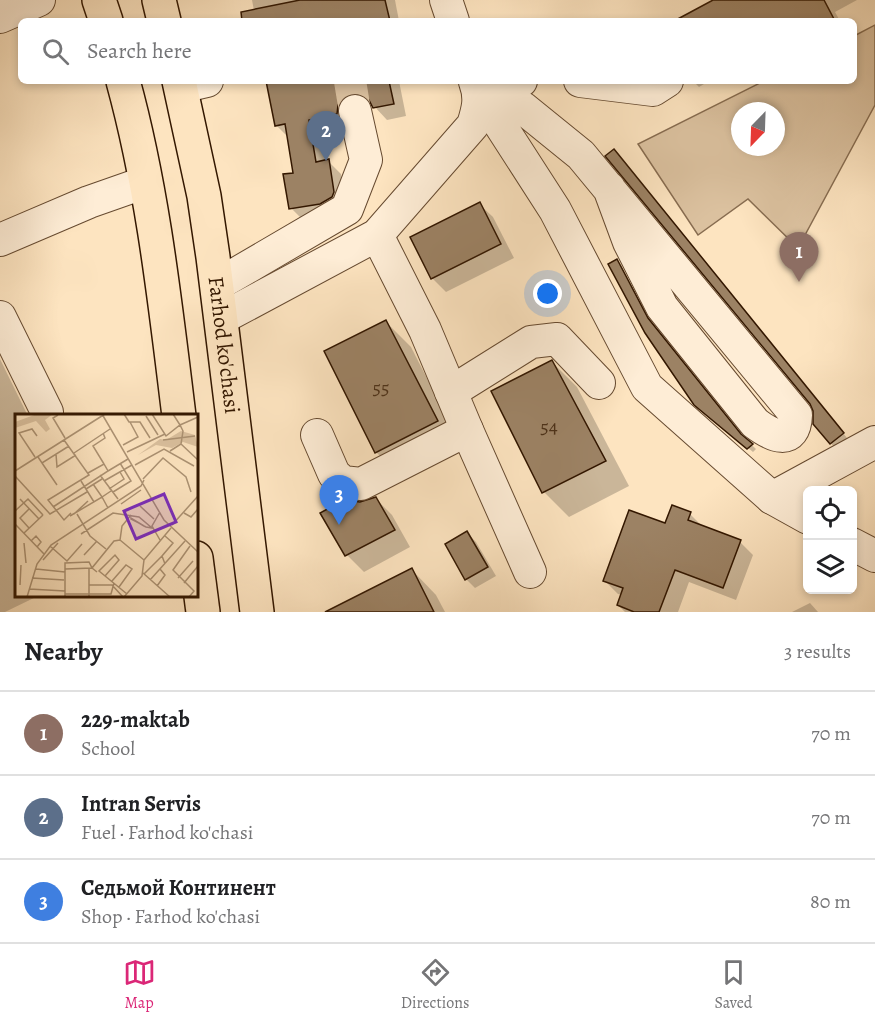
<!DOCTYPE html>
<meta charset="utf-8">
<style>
:root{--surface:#fff;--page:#f2f2f2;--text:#202124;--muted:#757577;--line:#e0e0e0;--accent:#db2777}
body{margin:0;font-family:Alegreya,serif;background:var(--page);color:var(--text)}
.controls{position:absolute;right:18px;bottom:18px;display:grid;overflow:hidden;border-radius:9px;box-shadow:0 3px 9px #0003}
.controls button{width:54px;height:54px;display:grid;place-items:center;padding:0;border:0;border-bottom:2px solid var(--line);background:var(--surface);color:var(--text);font:30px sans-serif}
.compass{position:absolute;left:731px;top:102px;width:54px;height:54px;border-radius:50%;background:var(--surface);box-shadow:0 3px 9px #0003;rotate:203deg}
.you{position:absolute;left:548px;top:294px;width:21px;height:21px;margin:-15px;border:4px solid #fff;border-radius:50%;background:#1a73e8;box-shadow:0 0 0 9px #1a73e833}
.badge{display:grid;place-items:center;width:39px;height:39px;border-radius:50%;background:var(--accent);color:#fff;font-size:20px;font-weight:700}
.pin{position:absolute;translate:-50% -50px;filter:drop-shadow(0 2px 3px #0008)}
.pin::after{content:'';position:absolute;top:32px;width:21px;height:18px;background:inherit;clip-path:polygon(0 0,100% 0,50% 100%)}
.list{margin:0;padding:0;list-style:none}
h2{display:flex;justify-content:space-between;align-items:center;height:78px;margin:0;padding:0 24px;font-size:26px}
h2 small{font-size:20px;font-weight:400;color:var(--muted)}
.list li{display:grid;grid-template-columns:39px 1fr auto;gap:18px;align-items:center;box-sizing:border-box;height:84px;padding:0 24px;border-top:2px solid var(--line)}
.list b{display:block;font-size:22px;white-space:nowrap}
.list p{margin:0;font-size:20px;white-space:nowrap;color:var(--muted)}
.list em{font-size:20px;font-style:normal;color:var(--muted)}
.icon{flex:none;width:33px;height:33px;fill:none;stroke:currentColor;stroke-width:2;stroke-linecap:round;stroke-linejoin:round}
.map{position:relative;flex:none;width:875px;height:612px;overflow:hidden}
.search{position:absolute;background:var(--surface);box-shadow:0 3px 9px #0003;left:18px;right:18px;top:18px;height:66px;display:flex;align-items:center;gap:15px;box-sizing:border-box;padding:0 21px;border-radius:9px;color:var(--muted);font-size:22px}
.sheet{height:330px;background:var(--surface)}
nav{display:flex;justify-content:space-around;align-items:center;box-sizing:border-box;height:84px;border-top:2px solid var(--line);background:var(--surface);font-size:16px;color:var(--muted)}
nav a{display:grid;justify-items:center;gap:3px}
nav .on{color:var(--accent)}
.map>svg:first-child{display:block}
.green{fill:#dbc19f;stroke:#876c50;stroke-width:1.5;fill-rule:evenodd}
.shadow{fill:#0003}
.building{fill:#9c8264;stroke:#331700;stroke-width:1.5}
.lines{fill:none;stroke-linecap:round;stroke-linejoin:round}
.minor-tunnel{stroke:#d5bb9a;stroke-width:32;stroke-dasharray:32 16;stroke-linecap:butt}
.minor-casing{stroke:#664a30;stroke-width:34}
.major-casing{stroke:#331700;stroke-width:36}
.minor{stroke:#feedd6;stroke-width:32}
.major{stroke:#fde4c0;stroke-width:33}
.labels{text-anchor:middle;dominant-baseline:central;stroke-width:4.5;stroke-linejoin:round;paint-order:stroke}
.number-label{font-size:20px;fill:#4d3219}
.street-label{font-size:22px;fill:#331700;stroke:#feedd6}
.inset-road{fill:none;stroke:#ac9273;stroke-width:1.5}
.view{fill:#7b2cbf;fill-opacity:0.15;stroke:#7b2cbf;stroke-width:3}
.inset-edge{fill:none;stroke:#331700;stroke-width:3}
</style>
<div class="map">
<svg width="875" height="612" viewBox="0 0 875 612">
<rect width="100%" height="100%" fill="#fde4c0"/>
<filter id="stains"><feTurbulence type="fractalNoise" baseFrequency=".00333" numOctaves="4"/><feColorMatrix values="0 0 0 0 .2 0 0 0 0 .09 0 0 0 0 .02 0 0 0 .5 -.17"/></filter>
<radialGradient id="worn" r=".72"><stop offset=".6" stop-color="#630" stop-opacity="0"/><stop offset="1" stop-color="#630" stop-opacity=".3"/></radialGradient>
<path class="green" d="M875,25v80l-77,143 -50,-49 -50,36 -60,-91 126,-63h90v-45zM740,111h36v36h-36z"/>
<g class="shadow">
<polygon points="252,0 395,0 399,21 256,21"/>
<polygon points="716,0 857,0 835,12 840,21 677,21"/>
<polygon points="267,81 399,81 406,116 387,120 374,106 365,106 350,127 321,132 326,161 328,161 341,174 346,206 304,221 291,208 294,174 288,137 276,125"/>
<polygon points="693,81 709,81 699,87"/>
<polygon points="618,155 847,438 835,448 814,423 815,410"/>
<polygon points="479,204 493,217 514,258 446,292 432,278 412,238"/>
<polygon points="617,261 621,265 652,324 743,437 756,449 753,452 701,409 610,265"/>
<polygon points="386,322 411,347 462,447 401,477 376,452"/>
<polygon points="0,359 28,416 16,416 16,596 38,596 5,612 0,612"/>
<polygon points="552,362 577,387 629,486 569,517 544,492"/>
<polygon points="375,498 392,515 410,547 364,572 347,555 322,514"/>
<polygon points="690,514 703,527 740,542 753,555 736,600 689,582 678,612 625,612 618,605 622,595 618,594 604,580 666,525"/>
<polygon points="467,533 476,542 496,576 475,588 466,579"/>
<polygon points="412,570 436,595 445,612 357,612"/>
<polygon points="810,603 818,612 792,612"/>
</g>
<g class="building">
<polygon points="300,0 385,0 390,21 242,21 241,12"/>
<polygon points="713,0 824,0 835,21 674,21"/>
<polygon points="266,81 389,81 394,104 373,108 368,98 361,94 352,93 342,98 338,105 337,114 309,120 316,162 329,159 334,192 332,197 320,204 289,209 283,174 293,173 285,124 275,126"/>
<polygon points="614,149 844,433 830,444 813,424 813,411 810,404 605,156"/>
<polygon points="480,202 501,244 431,279 410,237"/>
<polygon points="617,259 648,318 741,434 753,444 747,449 694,405 645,333 608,264"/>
<polygon points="386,320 438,421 375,453 324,351"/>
<polygon points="552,360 606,461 542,493 491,391"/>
<polygon points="376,497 395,530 345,556 320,513 344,500 360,502"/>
<polygon points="672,505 691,512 688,520 741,540 723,588 675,570 659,612 634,612 617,605 623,588 603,581 629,510 665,523"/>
<polygon points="467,531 488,567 465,580 445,544"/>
<polygon points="412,568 434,612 325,612"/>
</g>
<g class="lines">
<polyline class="minor-tunnel" points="350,81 355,111"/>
<defs>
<g id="minor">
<polyline points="446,0 453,21"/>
<polyline points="0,17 39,0"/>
<polyline points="580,81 653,90 667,81"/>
<polyline points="181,87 207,81"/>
<polyline points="486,95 521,81"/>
<path d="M609,188l20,54 33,65 93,116c17,13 40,24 41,-8l-215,-260 -58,-47 -44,-16 76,118 92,177 125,111 36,20"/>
<polyline points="377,235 425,330 467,430 530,572"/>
<polyline points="0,240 89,202 146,182"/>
<polyline points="217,285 347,209 366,160 355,111"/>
<polyline points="0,317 47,412"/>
<path d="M222,318l155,-83 96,-110c5,-16 8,-27 2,-43"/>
<polyline points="451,392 531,342 557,339 599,383"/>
<polyline points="317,435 334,474 343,482 361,484 467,430"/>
<polyline points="772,498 875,442"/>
<polyline points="852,544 875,556"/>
</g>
<g id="major">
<polyline points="99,0 106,21"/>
<polyline points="159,0 164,21"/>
<path d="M123,81c30,109 42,222 56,335"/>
<path id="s1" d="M179,81l25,115 9,61 44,355"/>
<polyline points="196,558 203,612"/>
</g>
</defs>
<use href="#minor" class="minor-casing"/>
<use href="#major" class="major-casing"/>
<use href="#minor" class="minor"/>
<use href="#major" class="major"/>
</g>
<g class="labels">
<g class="number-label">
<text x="381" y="387">55</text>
<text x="549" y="426">54</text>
</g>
<g class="street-label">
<text stroke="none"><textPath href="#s1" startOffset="268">Farhod ko'chasi</textPath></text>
</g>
</g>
<g transform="translate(15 414)">
<rect width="183" height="183" fill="#fde4c0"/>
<path d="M22,0h16l-8,6 5,9 -4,3 -10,-11 -21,7v-6zM166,17l14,4 3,12 -15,-5 -11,6 -16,-3 -18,10 22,-16 6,1z" fill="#dbc19f"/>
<path class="inset-road" d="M87,0l62,106 34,32M109,0l5,8h11l10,16M137,0l14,22 14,-11 3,6 -2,13 -11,7M158,0l7,11 18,-8M43,1l-5,3 12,20M131,2l12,19M88,19l2,5 -12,8 11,18M49,26l25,35 -41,25 16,20 7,-7M148,26l32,-4M166,30l17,16M108,31l15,-8 -8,-15M112,38l38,-18M59,39l36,-24M41,40l1,13 19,-12M20,43l-16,-24 13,-4 5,7M23,43l4,6 27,-17M27,49l15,22M120,51l29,-16 30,17M0,57l90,-57M93,57l20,-12M85,61l18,24M0,62l35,38 37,-22M128,65l20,-21 23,19 5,15M66,67l13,21M89,67l28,-16M78,70l9,13 9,-6M71,75l16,-10M94,75l15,-10 -4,-7M98,78l18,-11 -11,-18M5,85l19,20M106,90l20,-14M125,92l14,13M38,93l55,-36 -4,-7 -16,9M0,97l13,-12 15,16M145,98l-8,14 8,14M169,99l7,4 7,-8M59,100l14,-13M62,100l13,22 16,13M55,102l32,-19 6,11M0,110l29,30M157,111l26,-29M14,114l-9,-10 9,-9M9,119l19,-18M66,120l32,-21 26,4 13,11 -6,-1 -2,-1 -5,-3 -8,-4v-1l13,8M105,126l24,20M105,126l2,-14 9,-11M16,127l5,-5 5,6 -4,5M9,129l2,20M35,132l17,15 15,-17M69,141l13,-14M28,146l15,-17M150,150l-3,-8 11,-13 -8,-7M21,155l29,3M74,155v27M82,158l-5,-4 22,-27 6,-1M128,159l27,24M129,160l18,-18M90,162l14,-16 -4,-5 -16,16 28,23M17,164l32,2M163,164l15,-17M135,166l35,-39M97,167l14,-16 6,4 -13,18M169,169l14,-17M5,171l1,-20M74,171h23l11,12M142,172l8,-11 -5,-6M14,175l36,2M50,180h46l3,-11M12,183l10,-33 14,-19 90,-59 3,-6M50,183v-34l24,-1 3,6 -27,1M109,183l18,-21 2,-16 27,-32M174,183l5,-6 -21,-21 17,-24"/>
<path class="view" d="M149,80l12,28 -40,17 -12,-28z"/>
<rect width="183" height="183" class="inset-edge"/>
</g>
<rect width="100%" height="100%" filter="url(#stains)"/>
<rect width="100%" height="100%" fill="url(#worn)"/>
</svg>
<div class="controls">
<button><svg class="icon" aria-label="locate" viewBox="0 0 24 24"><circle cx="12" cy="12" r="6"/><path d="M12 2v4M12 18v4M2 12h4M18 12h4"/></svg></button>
<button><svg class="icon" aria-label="layers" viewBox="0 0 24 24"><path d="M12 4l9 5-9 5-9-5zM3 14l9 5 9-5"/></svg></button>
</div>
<svg class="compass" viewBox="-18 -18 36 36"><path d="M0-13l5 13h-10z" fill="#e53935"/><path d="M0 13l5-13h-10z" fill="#757577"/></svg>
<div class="you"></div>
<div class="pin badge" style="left:799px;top:282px;background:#8d6e63">1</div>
<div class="pin badge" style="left:326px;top:161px;background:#5c6f8a">2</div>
<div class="pin badge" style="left:339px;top:525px;background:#3f7fe0">3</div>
<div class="search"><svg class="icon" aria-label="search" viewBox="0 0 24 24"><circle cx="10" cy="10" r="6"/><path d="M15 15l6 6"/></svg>Search here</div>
</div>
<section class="sheet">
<h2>Nearby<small>3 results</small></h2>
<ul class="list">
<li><span class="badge" style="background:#8d6e63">1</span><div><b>229-maktab</b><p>School</p></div><em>70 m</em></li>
<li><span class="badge" style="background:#5c6f8a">2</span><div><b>Intran Servis</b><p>Fuel · Farhod ko'chasi</p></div><em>70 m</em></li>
<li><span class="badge" style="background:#3f7fe0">3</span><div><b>Седьмой Континент</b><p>Shop · Farhod ko'chasi</p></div><em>80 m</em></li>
</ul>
</section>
<nav>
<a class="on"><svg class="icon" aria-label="map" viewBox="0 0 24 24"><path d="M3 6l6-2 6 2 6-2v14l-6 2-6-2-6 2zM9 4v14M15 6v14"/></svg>Map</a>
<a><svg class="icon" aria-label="directions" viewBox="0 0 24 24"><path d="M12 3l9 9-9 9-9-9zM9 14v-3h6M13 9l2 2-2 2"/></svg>Directions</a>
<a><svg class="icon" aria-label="saved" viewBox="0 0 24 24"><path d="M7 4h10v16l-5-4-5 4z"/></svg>Saved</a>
</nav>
